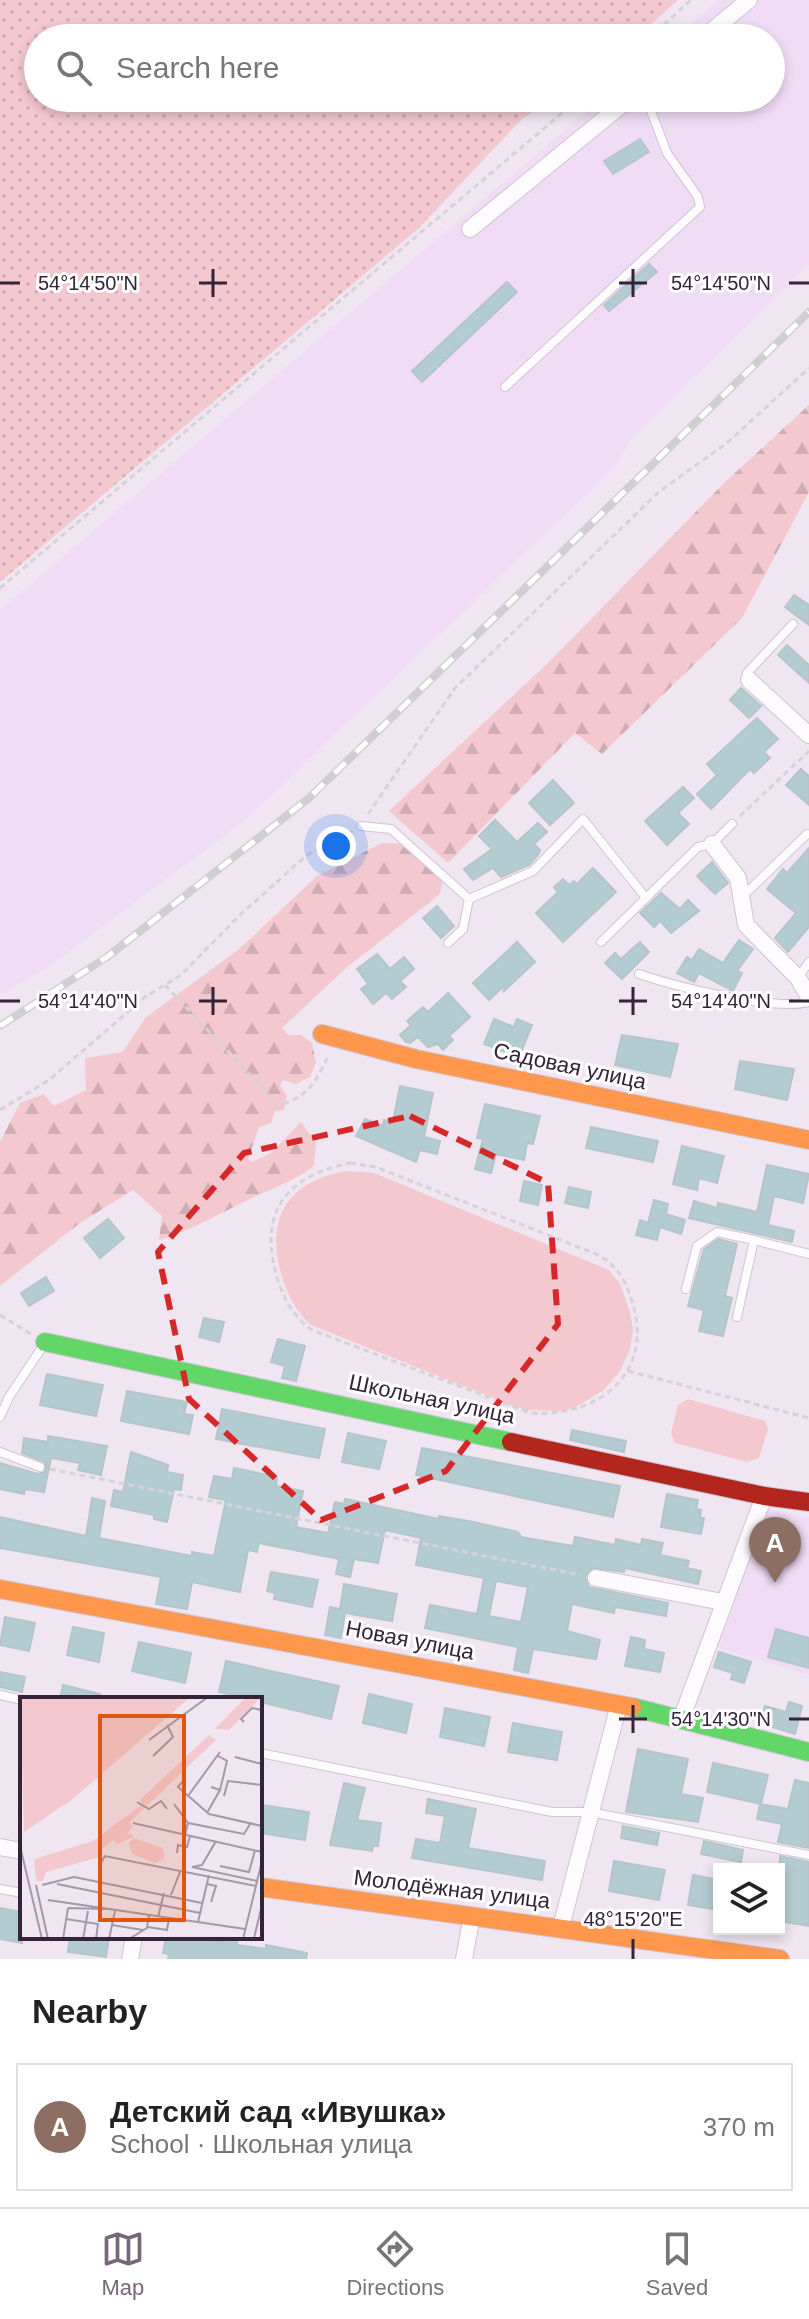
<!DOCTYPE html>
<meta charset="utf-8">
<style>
:root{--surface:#fff;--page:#f2f2f2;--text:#222;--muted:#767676;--line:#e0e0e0;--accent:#76677a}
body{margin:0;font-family:Arial,sans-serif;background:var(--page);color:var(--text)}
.controls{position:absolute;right:24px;bottom:24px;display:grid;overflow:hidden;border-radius:0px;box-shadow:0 4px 12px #0003}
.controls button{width:72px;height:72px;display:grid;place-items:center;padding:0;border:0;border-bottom:2px solid var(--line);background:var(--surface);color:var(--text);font:40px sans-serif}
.you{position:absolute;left:336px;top:846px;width:28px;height:28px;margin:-20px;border:6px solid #fff;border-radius:50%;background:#1a73e8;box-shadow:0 0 0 12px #1a73e833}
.badge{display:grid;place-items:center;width:52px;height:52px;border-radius:50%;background:var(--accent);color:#fff;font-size:26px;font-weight:700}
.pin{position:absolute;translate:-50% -66px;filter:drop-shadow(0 2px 4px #0008)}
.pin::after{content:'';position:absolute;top:42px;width:28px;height:24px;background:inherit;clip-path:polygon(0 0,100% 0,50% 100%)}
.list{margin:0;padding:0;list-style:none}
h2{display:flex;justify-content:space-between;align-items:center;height:104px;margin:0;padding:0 32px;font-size:34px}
h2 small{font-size:26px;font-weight:400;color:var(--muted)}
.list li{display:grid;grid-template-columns:52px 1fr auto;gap:24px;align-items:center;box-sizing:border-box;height:128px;margin:0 16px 16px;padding:0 16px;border:2px solid var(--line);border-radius:0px}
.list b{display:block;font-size:30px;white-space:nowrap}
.list p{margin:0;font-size:26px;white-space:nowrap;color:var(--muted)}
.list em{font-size:26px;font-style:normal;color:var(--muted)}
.icon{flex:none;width:44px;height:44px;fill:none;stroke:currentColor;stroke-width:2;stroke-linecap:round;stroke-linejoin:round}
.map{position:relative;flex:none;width:809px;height:1959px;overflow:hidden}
.search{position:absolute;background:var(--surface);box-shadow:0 4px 12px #0003;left:24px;right:24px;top:24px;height:88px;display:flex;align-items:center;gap:20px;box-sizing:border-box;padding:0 28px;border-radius:44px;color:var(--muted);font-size:30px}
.sheet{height:248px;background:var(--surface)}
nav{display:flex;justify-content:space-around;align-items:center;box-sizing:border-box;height:112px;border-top:2px solid var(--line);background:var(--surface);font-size:22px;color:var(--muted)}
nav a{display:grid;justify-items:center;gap:4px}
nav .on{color:var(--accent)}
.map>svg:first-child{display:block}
.built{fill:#f1dcf6}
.grass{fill:url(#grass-dots)}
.forest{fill:url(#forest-firs)}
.garden{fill:#f3c9cf}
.building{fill:#b2ccd2;stroke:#b6c5cb;stroke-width:2;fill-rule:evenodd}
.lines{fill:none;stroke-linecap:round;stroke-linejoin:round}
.lane-casing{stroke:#cfc3d3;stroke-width:10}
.street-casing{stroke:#cfc3d3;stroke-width:18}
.fast-casing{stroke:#cfc3d3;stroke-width:20}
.slow-casing{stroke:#cfc3d3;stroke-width:20}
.jam-casing{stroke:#cfc3d3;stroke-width:20}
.path{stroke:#d6d3d8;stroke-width:3;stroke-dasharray:6 4;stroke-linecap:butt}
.lane{stroke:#fdfbfd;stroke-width:8}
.street{stroke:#fdfbfd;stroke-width:16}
.fast{stroke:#63d668;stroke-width:18}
.slow{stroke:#ff974d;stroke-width:18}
.jam{stroke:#b3261e;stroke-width:18}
.rail-casing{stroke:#d1ced3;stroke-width:8}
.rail{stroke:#fff;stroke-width:5;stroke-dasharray:15;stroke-linecap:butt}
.marked{fill:none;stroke:#d62828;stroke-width:6;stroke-dasharray:16 10;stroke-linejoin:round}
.ticks{fill:none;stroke:#35233a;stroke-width:3}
.labels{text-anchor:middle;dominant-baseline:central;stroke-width:6;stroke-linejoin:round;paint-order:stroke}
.street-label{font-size:22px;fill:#35233a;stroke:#fff}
.inset-road{fill:none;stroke:#a598a8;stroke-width:2}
.view{fill:#df560e;fill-opacity:0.15;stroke:#df560e;stroke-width:4}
.inset-edge{fill:none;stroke:#35233a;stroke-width:4}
.ticks-label{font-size:20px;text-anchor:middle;fill:#35233a;stroke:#fff;stroke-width:6;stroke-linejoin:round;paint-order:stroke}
</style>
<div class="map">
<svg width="809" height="1959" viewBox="0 0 809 1959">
<defs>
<pattern id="grass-dots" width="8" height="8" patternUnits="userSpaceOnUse" patternTransform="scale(2)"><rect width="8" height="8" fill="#f3c9cf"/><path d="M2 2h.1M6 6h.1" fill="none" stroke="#d1acb2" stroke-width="1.8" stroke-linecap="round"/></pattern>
<pattern id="forest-firs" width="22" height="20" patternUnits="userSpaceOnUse" patternTransform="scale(2)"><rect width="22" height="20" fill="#f3c9cf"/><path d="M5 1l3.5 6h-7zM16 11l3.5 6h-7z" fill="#d1acb2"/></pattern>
</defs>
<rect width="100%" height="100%" fill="#efe6f2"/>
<g class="built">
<polygon points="719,0 809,0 809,265 630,440 616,466 243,822 50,966 0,995 0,610 603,98 771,98 771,38 674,38"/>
<polygon points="767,1509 809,1518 809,1675 719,1648"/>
</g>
<polygon class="grass" points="0,0 678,0 636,38 38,38 38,98 554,98 522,119 419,228 0,582"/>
<g class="forest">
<polygon points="809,405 809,492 742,618 602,754 575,733 448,863 389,811 549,662 724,483"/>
<path d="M382,843l30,1 32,31 -4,19 -95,75 -63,59 6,7h13l11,8 4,19 -6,15 -14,7 -13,-4 -3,6 7,9 -3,15 -9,1 -4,12 -12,4 -11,32 4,3 19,-9 30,-31 15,21 -2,23c-20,15 -39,21 -62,32 -32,15 -59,32 -93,42l3,-24 -29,-26 -53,33 -80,63v-144l20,-39 24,-9 10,12 32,-16 -1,-32 38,-6 22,-34 93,-68 79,-74z"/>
</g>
<g class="garden">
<path d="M345,1171l29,2 235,97 11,14 9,25 4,20 -3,20 -10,22 -16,19 -30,18 -15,3 -33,-1 -15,-5 -200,-80c-15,-13 -23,-30 -29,-48 -17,-57 3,-94 63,-106z"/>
<polygon points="688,1399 765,1421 768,1429 759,1458 747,1462 675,1443 671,1433 678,1405"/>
</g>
<g class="building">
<polygon points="640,139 649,152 613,174 604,161"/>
<polygon points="649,264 657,272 609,311 604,305"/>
<polygon points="507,282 517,292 422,382 412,371"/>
<polygon points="794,595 809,605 809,625 785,607"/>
<polygon points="787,645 809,665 809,683 778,655"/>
<polygon points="741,688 761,706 749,718 730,700"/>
<polygon points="757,718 778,739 764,752 770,758 754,773 750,769 711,809 697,794 717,775 707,764"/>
<polygon points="801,769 809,776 809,805 786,785"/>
<polygon points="553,780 574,803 550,825 529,803"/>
<polygon points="683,787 694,798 678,813 689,824 667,845 645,821"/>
<polygon points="495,820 517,842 538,823 547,832 534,844 540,850 538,855 529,865 501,877 493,868 473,880 464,869 492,849 479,836"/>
<polygon points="809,848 809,927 788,952 775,938 796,913 767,889 783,869 787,873"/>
<polygon points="712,862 728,883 715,894 697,876"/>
<polygon points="593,868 616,892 563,942 536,913 558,892 554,887 563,879 569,885 574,881 577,884"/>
<polygon points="661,893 680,909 688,900 699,911 671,933 660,921 654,927 640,913"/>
<polygon points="437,906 454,926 441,938 423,918"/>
<polygon points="739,940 753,949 737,971 742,973 733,991 699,973 694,982 677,973 687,957 692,960 699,949 723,963"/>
<polygon points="517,942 535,962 503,992 506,984 489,1000 473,983"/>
<polygon points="640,942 649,952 622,979 605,963 615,953 621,959"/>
<polygon points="377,954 390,969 404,957 414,969 400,981 406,987 392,999 386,993 373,1004 361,989 368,984 357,969"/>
<polygon points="448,993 470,1017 449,1036 453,1040 443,1050 438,1044 428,1047 418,1037 410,1043 406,1042 400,1035 411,1025 407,1021 423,1007 428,1012"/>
<polygon points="494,1019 514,1027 517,1019 532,1025 519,1057 484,1044"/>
<polygon points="622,1035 678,1044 670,1077 615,1065"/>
<polygon points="740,1061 794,1069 787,1100 735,1089"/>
<polygon points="400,1086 433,1093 424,1137 440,1141 437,1154 420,1150 416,1162 356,1136 365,1119 383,1126 384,1120 393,1122"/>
<polygon points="485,1104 540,1116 533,1144 527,1143 524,1160 496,1154 491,1173 475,1169 483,1139 477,1138"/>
<polygon points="591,1127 658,1141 653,1162 586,1148"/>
<polygon points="682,1146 724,1156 717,1183 699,1178 697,1190 673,1184"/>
<polygon points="767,1165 809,1174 803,1203 774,1196 768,1225 794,1231 792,1242 689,1218 694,1201 717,1208 718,1203 757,1212"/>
<polygon points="524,1181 542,1185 538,1205 520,1201"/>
<polygon points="569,1187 591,1192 588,1208 565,1203"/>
<polygon points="654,1200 668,1204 666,1214 685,1220 681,1234 660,1227 657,1240 636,1235 640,1220 648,1223"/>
<polygon points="108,1219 124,1238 100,1258 84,1238"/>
<polygon points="718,1239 737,1244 725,1296 732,1298 723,1336 699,1331 704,1310 688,1306 704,1249"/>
<polygon points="46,1277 54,1291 29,1306 21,1293"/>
<polygon points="204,1318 224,1322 219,1342 199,1337"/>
<polygon points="278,1339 305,1346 296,1381 282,1378 285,1366 271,1362"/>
<polygon points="47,1374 103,1385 96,1416 40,1405"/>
<polygon points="127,1391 187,1402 184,1414 193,1415 189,1434 121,1421"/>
<polygon points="222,1409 325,1429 319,1458 216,1439"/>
<polygon points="572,1430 626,1441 624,1452 570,1440"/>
<polygon points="348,1433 386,1441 379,1469 342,1462"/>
<polygon points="48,1436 107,1446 101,1475 78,1470 80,1463 51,1458 44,1492 25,1489 24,1494 0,1489 0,1463 38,1474 45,1472 45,1462 22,1453 24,1438 48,1442"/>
<polygon points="422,1448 620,1486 613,1517 416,1475"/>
<polygon points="131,1452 168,1465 167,1472 183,1475 181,1490 174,1489 167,1522 154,1519 154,1515 111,1506 114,1490 123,1492"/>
<path d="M234,1468l43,9 -1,9 27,5 -7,36 32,6 7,-31 9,2 1,-5 94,20v-3l34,6 45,10 3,5 52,9 2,-9 40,8 1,-6 25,6 1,-6 21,4 -3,12 29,6 -2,7 14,3 -3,13 -73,-16 -1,4 -32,-4 -7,9 4,10 79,16 -2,13 -51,-9 -1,6 -42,-9 -5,27 33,9 -4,19 -63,-10 -5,24 -14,-3 4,-23 -93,-19 5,-23 47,9 7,-36 -68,-13 5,-27 -36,-8 -7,33 -24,-4 -4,18 -14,-3 3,-15 -80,-16 -2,9 -9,-2 -8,42 -48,-10 -5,27 -31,-5 5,-27 -161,-29v-31l86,19 6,-38 13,3 -6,37 93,18v-4l22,4 12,-56 -17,-3 5,-21 18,3zM496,1581l32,6 -7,35 -32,-6z"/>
<polygon points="667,1494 698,1500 696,1509 701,1510 700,1518 704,1518 701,1534 661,1527"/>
<polygon points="271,1572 318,1580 312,1607 274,1599 275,1593 267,1591"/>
<polygon points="344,1584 397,1594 392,1621 345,1613 341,1638 325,1635 330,1607 340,1609"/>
<polygon points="5,1617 35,1623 29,1651 0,1645"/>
<polygon points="73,1627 104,1633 99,1662 67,1655"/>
<polygon points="776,1629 809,1638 809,1668 768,1657"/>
<polygon points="631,1637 645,1640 644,1649 664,1653 660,1672 625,1666"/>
<polygon points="139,1642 191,1653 185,1683 132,1671"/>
<polygon points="719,1652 751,1662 744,1683 731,1679 733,1673 714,1667"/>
<polygon points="226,1661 339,1686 331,1719 219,1692"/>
<polygon points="0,1672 25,1677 22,1692 0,1687"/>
<polygon points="63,1685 100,1694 100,1699 60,1699"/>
<polygon points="369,1694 412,1704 406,1733 363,1723"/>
<polygon points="789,1702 802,1706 795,1734 760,1723 765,1706 786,1712"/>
<polygon points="445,1708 490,1717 484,1746 440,1737"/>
<polygon points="513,1723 562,1732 557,1760 508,1752"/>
<polygon points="638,1749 688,1759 681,1794 703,1798 698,1822 626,1812"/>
<polygon points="713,1763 768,1775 761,1804 707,1792"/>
<polygon points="795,1780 809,1783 809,1848 778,1842 782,1824 757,1819 760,1804 788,1809"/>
<polygon points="344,1783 365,1788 357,1820 381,1823 378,1846 373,1846 372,1851 330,1845"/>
<polygon points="428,1799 476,1809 468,1848 545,1861 542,1880 412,1858 416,1839 440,1843 445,1816 426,1813"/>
<polygon points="262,1805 309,1812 305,1840 260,1833"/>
<polygon points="623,1826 659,1833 657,1845 621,1838"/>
<polygon points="704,1841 743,1850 741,1862 701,1854"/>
<polygon points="780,1856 809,1862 809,1926 779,1921"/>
<polygon points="614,1861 665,1870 659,1900 609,1891"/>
<polygon points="693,1875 719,1880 719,1910 688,1905"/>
<polygon points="0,1908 22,1912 22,1943 0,1939"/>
<polygon points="70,1937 109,1937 106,1957 68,1952"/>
<polygon points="166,1937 223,1942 223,1938 237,1940 237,1945 266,1949 266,1945 307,1953 306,1959 168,1959 169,1954 163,1953"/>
</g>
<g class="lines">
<defs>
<g id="lane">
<polyline points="505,387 700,207 698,197 667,153 646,98"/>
<polyline points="749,680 747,673 793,624"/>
<polyline points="361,826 391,829 469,899 533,871 583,819 646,898"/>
<polyline points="743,896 807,834"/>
<polyline points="601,942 698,847 712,844 732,824"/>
<polyline points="448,943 463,929 469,899"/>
<path d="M639,974c38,13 133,37 170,28"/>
<polyline points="798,978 809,962"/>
<polyline points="686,1289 697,1246 717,1232 754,1240"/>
<polyline points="737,1317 754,1240 809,1254"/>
<polyline points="0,1417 9,1397 45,1343"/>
<polyline points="0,1452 40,1467"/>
<polyline points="0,1695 22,1700"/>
<polyline points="260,1753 552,1812 590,1812 809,1855"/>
<polyline points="0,1889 22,1893"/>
</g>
<g id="street">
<polyline points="703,38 749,0"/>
<polyline points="470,229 630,98"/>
<polyline points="749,680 809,735"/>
<polyline points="712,844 738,878 746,925 798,978 809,997"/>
<polyline points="596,1578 723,1602"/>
<polyline points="682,1717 764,1496"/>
<polyline points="0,1847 22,1851"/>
<polyline points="561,1927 619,1704"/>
<polyline points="130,1959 134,1937"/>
<polyline points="464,1959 472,1916"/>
</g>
<g id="fast">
<polyline points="45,1342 511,1442"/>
<polyline points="632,1707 809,1752"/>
</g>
<g id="slow">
<polyline points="322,1034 416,1059 809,1140"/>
<polyline points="0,1589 632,1707"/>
<polyline points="260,1887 780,1959"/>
</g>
<polyline id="jam" points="511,1442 764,1496 809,1502"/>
</defs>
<use href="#lane" class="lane-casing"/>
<use href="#street" class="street-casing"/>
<use href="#fast" class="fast-casing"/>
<use href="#slow" class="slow-casing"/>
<use href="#jam" class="jam-casing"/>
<g class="path">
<polyline points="649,38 691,0"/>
<polyline points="0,588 580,98"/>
<polyline points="368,814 455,688 660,491 727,443 809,368"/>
<polyline points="740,816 809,751"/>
<path d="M165,985l114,120c29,-8 37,-23 49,-49"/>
<polyline points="0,1110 49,1080 145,997 181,975 242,913 307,855 353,831"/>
<path d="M350,1163l26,4 220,87c21,11 29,25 36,47 23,73 -34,117 -102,112l-218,-83c-19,-13 -30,-34 -36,-56 -17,-64 11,-98 74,-111z"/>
<polyline points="0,1315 31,1334"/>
<polyline points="628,1371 809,1418"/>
<polyline points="50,1469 580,1575"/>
</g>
<use href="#lane" class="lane"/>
<use href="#street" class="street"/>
<use href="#fast" class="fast"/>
<use href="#slow" class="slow"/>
<use href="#jam" class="jam"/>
<defs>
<polyline id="rail" points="0,1026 107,957 309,798 809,312"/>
</defs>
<use href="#rail" class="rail-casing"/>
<use href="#rail" class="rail"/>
</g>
<path class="marked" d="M410,1116l138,67 10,141 -112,147 -125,49 -132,-121 -31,-147 86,-99z"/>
<path class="ticks" d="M213,269v28M633,269v28M0,283h20M199,283h28M619,283h28M789,283h20M213,987v28M633,987v28M0,1001h20M199,1001h28M619,1001h28M789,1001h20M633,1705v28M619,1719h28M789,1719h20M633,1939v20"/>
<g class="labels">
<g class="street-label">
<text transform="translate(570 1066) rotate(12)">Садовая улица</text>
<text transform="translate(432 1399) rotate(12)">Школьная улица</text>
<text transform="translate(410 1640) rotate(11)">Новая улица</text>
<text transform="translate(452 1889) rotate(7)">Молодёжная улица</text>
</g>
</g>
<g transform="translate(20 1697)">
<rect width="242" height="242" fill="#efe6f2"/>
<path d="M0,0h169v1l-115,100 -50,34z" fill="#f3c9cf"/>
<path d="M226,0h15l-32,33 -14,-1zM189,38l7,5 -86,82 3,4 -7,10 5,-3 2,4 -17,8 -2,-5 -16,11 2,6 -54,15 -3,9h-7l-2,-22 59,-18 16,-12 34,-25 -3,-4z" fill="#f3c9cf"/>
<path d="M114,141l29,10 1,11 -9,4 -23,-9 -3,-11z" fill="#f3c9cf"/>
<path class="inset-road" d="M224,25l-3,-3 11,-11 10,2M129,43l59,-43M133,59l20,-19 -6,-12M198,59l9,5 -7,29M215,60l27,7M163,84l-5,6 31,27 53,12M168,99l32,-44M204,99l4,-15 34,4M117,105l12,7 12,-8 6,8M154,107l14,19 -3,12M187,116l13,-23 -9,-3M113,126l129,29M168,126l56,11 6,-10M0,149l22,93M157,156l1,-8 9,2 3,-11M79,169l6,-10 151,30M200,169l29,6 6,-22M172,170l65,14M172,170l10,-2 14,-24M37,187l143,29M187,187l9,2 -5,16M16,188l12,54M22,188l32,-8 128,26M151,198l9,-23M28,203l197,29M48,211l38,1M138,220l6,-24M46,222l32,5 -2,15M178,225l11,-47M92,228l31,5M128,230l19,3 2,-12M234,241l8,-33M43,242l5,-31M63,242l5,-28M89,242l6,-28M109,242l18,-11 2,-13M223,242l19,-78"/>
<path class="view" d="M80,19h84v204h-84z"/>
<rect width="242" height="242" class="inset-edge"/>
</g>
<g class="ticks-label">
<text x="88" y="290">54°14'50"N</text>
<text x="721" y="290">54°14'50"N</text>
<text x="88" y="1008">54°14'40"N</text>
<text x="721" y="1008">54°14'40"N</text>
<text x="721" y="1726">54°14'30"N</text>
<text x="633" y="1926">48°15'20"E</text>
</g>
</svg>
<div class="controls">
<button><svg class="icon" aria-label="layers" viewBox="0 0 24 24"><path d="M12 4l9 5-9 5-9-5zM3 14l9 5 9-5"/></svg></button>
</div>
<div class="you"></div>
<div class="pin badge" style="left:775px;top:1583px;background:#8d6e63">A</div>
<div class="search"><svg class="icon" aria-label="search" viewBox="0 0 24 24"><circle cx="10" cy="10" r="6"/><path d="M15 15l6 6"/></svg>Search here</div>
</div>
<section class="sheet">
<h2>Nearby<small></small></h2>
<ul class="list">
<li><span class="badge" style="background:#8d6e63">A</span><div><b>Детский сад «Ивушка»</b><p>School · Школьная улица</p></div><em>370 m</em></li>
</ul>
</section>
<nav>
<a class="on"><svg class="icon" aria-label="map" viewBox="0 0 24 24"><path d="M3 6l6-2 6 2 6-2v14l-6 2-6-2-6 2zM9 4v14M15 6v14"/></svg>Map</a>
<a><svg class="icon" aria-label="directions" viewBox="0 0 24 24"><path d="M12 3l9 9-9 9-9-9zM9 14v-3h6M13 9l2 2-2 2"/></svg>Directions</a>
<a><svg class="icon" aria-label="saved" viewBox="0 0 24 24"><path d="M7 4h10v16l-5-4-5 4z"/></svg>Saved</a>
</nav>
